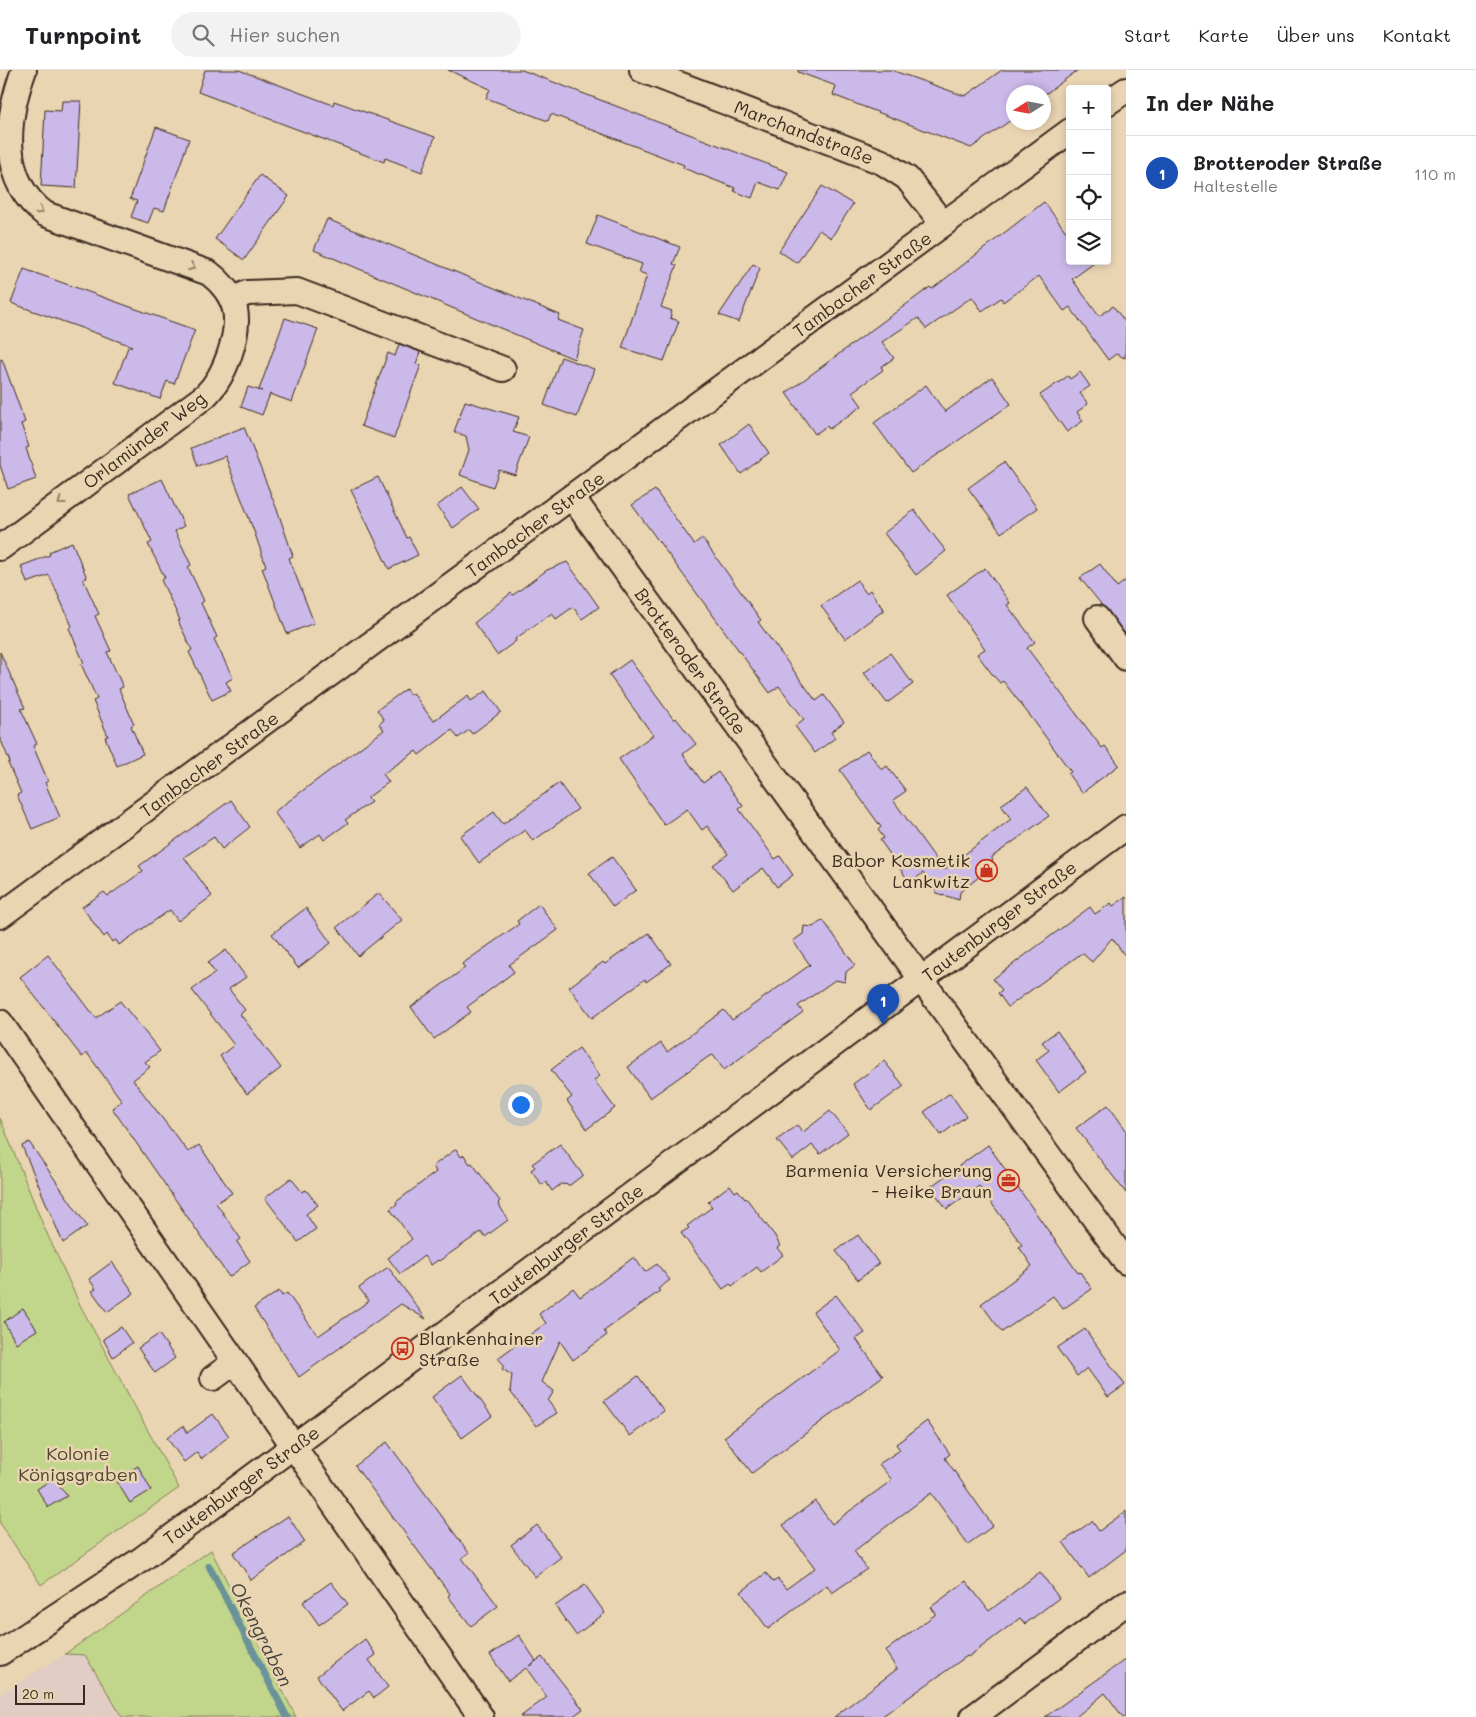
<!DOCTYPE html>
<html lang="de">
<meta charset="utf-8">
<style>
:root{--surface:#fff;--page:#f2f2f2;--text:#202124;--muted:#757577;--line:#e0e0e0;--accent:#c8321e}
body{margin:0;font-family:Mali,sans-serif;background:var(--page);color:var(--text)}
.controls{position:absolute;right:15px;top:15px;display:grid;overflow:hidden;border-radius:5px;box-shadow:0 2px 8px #0003}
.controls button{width:45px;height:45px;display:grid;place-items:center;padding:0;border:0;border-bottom:1px solid var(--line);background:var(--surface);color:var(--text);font:25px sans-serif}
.compass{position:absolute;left:1006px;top:15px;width:45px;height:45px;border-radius:50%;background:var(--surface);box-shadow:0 2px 8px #0003;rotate:259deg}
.scale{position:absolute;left:15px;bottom:12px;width:70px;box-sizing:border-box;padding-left:5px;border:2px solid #3b2a1e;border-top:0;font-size:14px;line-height:18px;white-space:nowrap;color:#3b2a1e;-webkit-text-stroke:4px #ead5b3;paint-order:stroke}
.you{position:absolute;left:520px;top:1034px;width:18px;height:18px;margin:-12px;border:4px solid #fff;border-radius:50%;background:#1a73e8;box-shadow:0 0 0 8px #1a73e833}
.badge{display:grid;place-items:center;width:32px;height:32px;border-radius:50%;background:var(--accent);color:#fff;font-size:16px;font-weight:700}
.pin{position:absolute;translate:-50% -41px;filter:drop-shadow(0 1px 2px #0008)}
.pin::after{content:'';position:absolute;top:26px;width:18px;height:15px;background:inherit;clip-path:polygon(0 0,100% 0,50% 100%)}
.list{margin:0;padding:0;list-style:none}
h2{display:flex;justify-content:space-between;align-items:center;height:65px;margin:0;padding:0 20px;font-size:21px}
h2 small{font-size:16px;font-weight:400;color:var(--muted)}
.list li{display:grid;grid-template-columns:32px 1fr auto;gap:15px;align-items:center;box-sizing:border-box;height:75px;padding:0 20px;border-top:1px solid var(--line)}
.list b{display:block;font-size:19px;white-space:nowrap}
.list p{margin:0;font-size:16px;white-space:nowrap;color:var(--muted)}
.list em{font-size:16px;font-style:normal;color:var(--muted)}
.icon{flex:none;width:28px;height:28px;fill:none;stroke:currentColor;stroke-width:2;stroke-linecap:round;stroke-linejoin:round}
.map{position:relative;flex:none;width:1126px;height:1647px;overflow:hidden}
header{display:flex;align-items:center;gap:30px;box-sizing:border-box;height:70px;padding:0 25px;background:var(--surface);border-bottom:1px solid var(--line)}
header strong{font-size:24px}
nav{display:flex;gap:28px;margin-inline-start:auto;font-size:18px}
.search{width:350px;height:45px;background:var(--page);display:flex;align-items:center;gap:12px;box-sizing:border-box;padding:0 18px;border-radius:28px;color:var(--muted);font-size:19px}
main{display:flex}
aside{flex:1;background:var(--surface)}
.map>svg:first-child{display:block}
.built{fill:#e1cdc4}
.green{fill:#c2d68b;stroke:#7e8054}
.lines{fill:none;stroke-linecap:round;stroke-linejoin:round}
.stream{stroke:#6b9299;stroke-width:7}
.building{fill:#cbb9ea;stroke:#3b2a1e}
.minor-casing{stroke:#3b2a1e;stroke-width:28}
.minor{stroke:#ead5b3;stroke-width:24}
.oneway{stroke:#928068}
.labels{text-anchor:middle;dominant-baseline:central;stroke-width:5;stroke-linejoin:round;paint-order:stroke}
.street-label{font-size:18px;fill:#3b2a1e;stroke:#ead5b3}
.poi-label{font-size:18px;fill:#3b2a1e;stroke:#ead5b3;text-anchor:end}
.park-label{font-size:18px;fill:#4f442e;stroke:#ead5b3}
.water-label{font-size:19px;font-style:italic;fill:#47443d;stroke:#ead5b3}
</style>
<header>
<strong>Turnpoint</strong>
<div class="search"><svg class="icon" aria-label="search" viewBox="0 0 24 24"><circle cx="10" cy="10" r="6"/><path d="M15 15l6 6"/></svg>Hier suchen</div>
<nav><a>Start</a><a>Karte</a><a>Über uns</a><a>Kontakt</a></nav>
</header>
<main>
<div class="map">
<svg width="1126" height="1647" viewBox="0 0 1126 1647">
<rect width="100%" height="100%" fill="#ead5b3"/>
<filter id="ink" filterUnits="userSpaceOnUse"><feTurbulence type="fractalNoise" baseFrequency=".02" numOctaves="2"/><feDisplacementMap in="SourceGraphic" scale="10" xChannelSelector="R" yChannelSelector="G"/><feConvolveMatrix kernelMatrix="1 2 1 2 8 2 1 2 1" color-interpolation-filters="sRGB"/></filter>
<g filter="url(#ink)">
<polygon class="built" points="75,1583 85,1585 122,1647 0,1647 0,1624 65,1584"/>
<g class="green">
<polygon points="0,1048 44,1157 80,1235 179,1418 41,1515 0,1453"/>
<polygon points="211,1480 296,1647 122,1647 85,1585 65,1584"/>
</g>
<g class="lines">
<polyline class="stream" points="209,1496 287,1647"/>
</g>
<g class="building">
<polygon points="205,0 239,0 333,35 334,31 435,67 422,102 385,88 384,92 198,22"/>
<polygon points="448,0 522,0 788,102 780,120 758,112 752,128 734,121 735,118 683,98 684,95 551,44 548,51 486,28 490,19"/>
<polygon points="798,0 891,0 965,26 1002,0 1078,0 1044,25 1044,22 1014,22 1014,48 971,78 833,25 836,16 798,2"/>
<polygon points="62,31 81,31 76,118 41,116 45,40 61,41"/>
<polygon points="156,57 189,69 164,141 154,138 148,153 131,147 137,131 130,129"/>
<polygon points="260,105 289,126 244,190 215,169"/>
<polygon points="822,116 853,134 831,168 819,160 797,193 779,181"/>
<polygon points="1044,132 1070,167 1070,191 1097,191 1072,209 1099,246 1113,236 1126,253 1125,288 1116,284 1108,290 1070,237 1064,241 1039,206 1003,232 1001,228 982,241 972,227 926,259 918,248 882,272 894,288 881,297 883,300 852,322 862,336 829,359 827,356 815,364 786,323 900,239 930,217 932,219"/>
<polygon points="598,145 680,177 673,194 677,195 661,237 672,241 670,248 679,251 664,291 622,278 647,205 639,202 642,194 587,174"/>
<polygon points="327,149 560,245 558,250 584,260 574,289 314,180"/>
<polygon points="753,194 760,198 739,252 719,245"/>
<polygon points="24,199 195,260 174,314 167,311 160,329 115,313 128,277 132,276 11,233"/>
<polygon points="285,248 318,259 292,332 270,324 262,345 241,337 248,317 262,321 259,320"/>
<polygon points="399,274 420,282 416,294 421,295 394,368 361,356 388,283 395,286"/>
<polygon points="561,287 594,299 577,347 544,335"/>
<polygon points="2,289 25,352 21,354 29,377 26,378 36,409 8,419 0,395 0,290"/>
<polygon points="1080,302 1090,316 1080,323 1088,334 1077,342 1083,351 1067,362 1040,325 1068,306 1070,309"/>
<polygon points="992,307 1011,334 911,403 874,353 926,315 945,342"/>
<polygon points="465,331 519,347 513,362 529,367 515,405 499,400 493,417 460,405 469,380 466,366 454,362"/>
<polygon points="749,354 769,383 741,404 721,375"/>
<polygon points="244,357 278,442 293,486 289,488 314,553 287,564 262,498 266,496 255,464 225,386 198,396 191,378"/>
<polygon points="1004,392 1037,438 1001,463 968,418"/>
<polygon points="378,407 407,468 409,467 418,485 389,499 351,420"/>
<polygon points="162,409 184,456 175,461 191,495 188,497 204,531 201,533 217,567 214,569 233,608 226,612 231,621 212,630 189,582 192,580 178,551 180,550 161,510 165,508 148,474 152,472 129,424"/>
<polygon points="462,417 479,439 453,458 437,436"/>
<polygon points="655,420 694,474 702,468 761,550 758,552 816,631 824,625 844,652 831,662 835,668 815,683 795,656 804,649 779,616 770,623 632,435"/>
<polygon points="914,440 946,481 916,505 884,463"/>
<polygon points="72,472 87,508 83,509 99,544 95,546 111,581 107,582 123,617 119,619 134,654 131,656 143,684 117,696 105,667 108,666 93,631 97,629 81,594 84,593 69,558 72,556 49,505 27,513 21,496 50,485 49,482"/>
<polygon points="567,492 599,537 582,549 573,537 556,549 552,543 515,569 516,571 497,585 474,553 511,523 513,525 547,500"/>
<polygon points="1100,494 1117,517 1126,510 1126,565 1080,508"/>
<polygon points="985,498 1010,533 1007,535 1035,572 1027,578 1102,678 1105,676 1119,695 1082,723 1068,704 1071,702 1034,651 1003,611 1000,613 992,604 977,584 985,579 947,525"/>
<polygon points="857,510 866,523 870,520 884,540 845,569 821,536"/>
<polygon points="0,582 25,638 21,639 37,674 33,676 48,711 45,713 60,747 32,759 17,725 21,723 8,693 10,692 0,668"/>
<polygon points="890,583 913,614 887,633 864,603"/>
<polygon points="630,590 674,650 676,648 696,674 683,684 703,713 718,702 743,736 739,739 775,789 780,786 793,805 777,817 763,798 733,820 713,795 728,784 707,756 702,760 687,739 664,755 619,689 653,665 609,605"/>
<polygon points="406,619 410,625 413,623 433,651 468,626 471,631 486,621 501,642 472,664 469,660 458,668 452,660 419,685 416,681 383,704 389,712 367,728 371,732 345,750 348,753 324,770 320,764 300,778 274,742 384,660 379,654 384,650 377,640"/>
<polygon points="867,680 882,700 887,696 906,721 893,730 944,800 1011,749 1001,735 1027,717 1049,746 992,787 994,807 984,803 960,822 959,830 937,823 923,803 910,813 880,770 884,768 878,760 881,757 840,700"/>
<polygon points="559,713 578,739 533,771 525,760 479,793 460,766 494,742 503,754"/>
<polygon points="231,730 250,757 222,779 214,767 184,787 212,826 178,851 170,840 119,875 116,870 112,872 107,864 104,867 82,837 104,822 108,826 143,801 139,796"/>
<polygon points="612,787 636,820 613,837 589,803"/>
<polygon points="379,823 402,850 358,886 337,857"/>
<polygon points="1126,827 1126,887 1112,868 1092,892 1082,883 1008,937 998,923 1002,920 993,909 1090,837 1095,844 1111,833 1113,836"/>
<polygon points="539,834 558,860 509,895 514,902 467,937 471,942 434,969 411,937 465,898 462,894 519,854 517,851"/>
<polygon points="306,838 331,873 298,898 272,864"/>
<polygon points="823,850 855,895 846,902 845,912 835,910 798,936 803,942 724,1000 713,985 708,987 650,1028 628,997 661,973 667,982 724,940 732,950 810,895 793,871 803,864 804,856 813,857"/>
<polygon points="649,863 671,894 646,912 645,909 592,948 569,917 603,892 605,894"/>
<polygon points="226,880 246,907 229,919 245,940 240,944 281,998 247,1024 220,986 234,975 192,920 215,903 208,893"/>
<polygon points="48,885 96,948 120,931 160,981 145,992 150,997 133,1010 188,1082 199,1075 232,1123 216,1133 241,1169 237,1172 250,1191 229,1207 112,1038 122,1031 87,983 82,987 20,907"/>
<polygon points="1057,961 1086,1002 1059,1022 1036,990 1049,980 1042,972"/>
<polygon points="579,978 600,1006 594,1010 615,1038 587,1059 567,1031 572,1027 551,1000"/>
<polygon points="884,991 904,1016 871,1040 853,1014"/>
<polygon points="950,1023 966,1046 941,1065 924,1042"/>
<polygon points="1108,1035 1126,1060 1126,1123 1076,1058"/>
<polygon points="830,1041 848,1063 820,1084 812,1075 793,1090 777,1070 797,1055 803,1062"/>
<polygon points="29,1072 87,1156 63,1173 22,1076"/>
<polygon points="560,1074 583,1105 570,1115 561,1114 552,1121 546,1112 542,1115 531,1100 535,1097 532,1094"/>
<polygon points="988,1075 1078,1203 1080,1202 1092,1219 1063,1239 1053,1226 1002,1262 981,1234 1032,1196 1019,1177 1022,1175 979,1116 947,1139 930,1117"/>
<polygon points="456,1079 461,1087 464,1085 470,1094 472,1093 500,1131 498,1133 508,1150 485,1167 481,1162 439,1191 438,1190 431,1195 424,1186 400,1204 388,1188 412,1169 390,1139 397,1134 396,1132 436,1102 433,1096"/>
<polygon points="291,1108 302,1122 306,1120 318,1135 306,1144 316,1159 298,1172 265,1128"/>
<polygon points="730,1115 735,1122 738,1120 745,1129 746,1128 775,1166 780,1176 777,1178 783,1185 761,1202 757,1197 732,1216 730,1214 723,1219 681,1163 689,1158 687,1156 712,1137 708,1132"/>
<polygon points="858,1165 879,1194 858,1210 836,1181"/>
<polygon points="634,1187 645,1202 657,1194 670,1210 658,1219 660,1221 604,1261 607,1265 573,1290 560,1271 542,1312 554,1321 548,1331 557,1343 536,1356 510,1321 512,1305 502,1299 504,1295 498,1288 546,1253 539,1244 573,1218 580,1227"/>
<polygon points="112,1192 134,1223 107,1242 92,1221 96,1219 89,1209"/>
<polygon points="388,1197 426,1249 401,1234 299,1307 254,1238 279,1221 282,1226 287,1223 318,1266 369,1231 359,1218"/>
<polygon points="836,1225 865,1263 856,1269 883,1306 752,1403 724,1367 840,1280 813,1242"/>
<polygon points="23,1238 37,1260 16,1273 4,1252"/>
<polygon points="121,1257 132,1273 113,1287 103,1269"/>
<polygon points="1085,1259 1125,1315 1108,1327 1087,1298 1077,1306 1057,1278"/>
<polygon points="159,1264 175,1288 155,1303 138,1278"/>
<polygon points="462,1305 492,1346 462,1368 432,1327"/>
<polygon points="638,1306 664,1341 630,1366 604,1331"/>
<polygon points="213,1344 229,1366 201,1389 197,1382 184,1392 167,1368 183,1356 187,1363"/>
<polygon points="927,1351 950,1384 945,1388 993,1456 968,1474 931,1423 854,1481 867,1499 832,1523 827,1515 768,1559 741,1522 766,1503 773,1512 778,1509 786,1519 815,1498 783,1455 815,1431 832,1454 892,1410 879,1394 900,1380 896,1374"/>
<polygon points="387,1372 469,1483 462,1488 498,1536 471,1556 448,1526 450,1524 355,1396"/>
<polygon points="138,1396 151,1420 130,1433 116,1410"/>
<polygon points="54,1408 67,1426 48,1437 37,1419"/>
<polygon points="1126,1441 1126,1480 1089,1508 1063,1472 1092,1451 1099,1461"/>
<polygon points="288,1446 305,1472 251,1510 233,1483"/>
<polygon points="537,1455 561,1487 535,1507 511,1475"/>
<polygon points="1040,1502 1059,1528 1025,1554 1020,1548 968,1587 967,1586 881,1647 834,1647 897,1599 885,1581 936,1544 931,1537 966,1511 989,1541"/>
<polygon points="331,1512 348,1534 319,1555 303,1532"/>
<polygon points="585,1515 605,1543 576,1565 555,1536"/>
<polygon points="519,1565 536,1591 529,1596 542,1587 583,1639 572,1647 520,1647 547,1627 526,1598 508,1611 490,1585"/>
<polygon points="365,1569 376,1585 369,1590 388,1617 374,1628 369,1621 342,1641 317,1606"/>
<polygon points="1126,1589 1126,1647 1123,1647 1105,1623 1076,1647 1045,1647"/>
</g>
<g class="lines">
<defs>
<g id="minor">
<polyline points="642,0 882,92 907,108 943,154"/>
<polyline points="1107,33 1126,20"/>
<polyline points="232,230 247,223 297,221 503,299"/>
<polyline points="572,427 1126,1192"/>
<path d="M0,478l205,-152c12,-12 18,-24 24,-40 12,-35 11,-59 -20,-83l-164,-59c-45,-33 -40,-92 -21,-144"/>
<polyline points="1097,548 1126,588"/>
<polyline points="0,846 1070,61"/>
<polyline points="0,952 481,1647"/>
<polyline points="213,1308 235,1292"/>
<polyline points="0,1583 142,1489 1126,757"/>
<polyline points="973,1647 1126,1533"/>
</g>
</defs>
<use href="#minor" class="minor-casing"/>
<use href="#minor" class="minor"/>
</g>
<defs><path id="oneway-chevron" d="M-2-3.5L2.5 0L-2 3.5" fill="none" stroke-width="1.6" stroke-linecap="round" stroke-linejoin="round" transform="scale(1.25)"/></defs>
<g class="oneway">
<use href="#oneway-chevron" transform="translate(40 141) rotate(30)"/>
<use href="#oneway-chevron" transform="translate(192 197) rotate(20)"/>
<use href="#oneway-chevron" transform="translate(61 432) rotate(144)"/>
</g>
</g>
<defs>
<symbol id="shop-ring" viewBox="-11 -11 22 22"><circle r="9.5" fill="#ead5b3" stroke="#c8321e" stroke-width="1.5"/><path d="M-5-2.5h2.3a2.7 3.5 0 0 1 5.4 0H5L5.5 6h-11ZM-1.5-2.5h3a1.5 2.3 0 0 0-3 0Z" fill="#c8321e"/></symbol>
<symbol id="office-ring" viewBox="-11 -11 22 22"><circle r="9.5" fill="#ead5b3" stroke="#c8321e" stroke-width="1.5"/><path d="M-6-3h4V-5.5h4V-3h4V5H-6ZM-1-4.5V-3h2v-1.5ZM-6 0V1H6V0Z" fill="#c8321e"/></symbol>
<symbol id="bus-ring" viewBox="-11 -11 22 22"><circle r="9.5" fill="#ead5b3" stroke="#c8321e" stroke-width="1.5"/><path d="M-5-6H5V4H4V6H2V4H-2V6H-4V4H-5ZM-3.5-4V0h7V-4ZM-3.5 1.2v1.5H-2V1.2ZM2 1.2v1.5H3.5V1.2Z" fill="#c8321e"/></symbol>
</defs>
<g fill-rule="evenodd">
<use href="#shop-ring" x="974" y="788" width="25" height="25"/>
<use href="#office-ring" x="996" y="1098" width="25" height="25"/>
<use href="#bus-ring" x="390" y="1266" width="25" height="25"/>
</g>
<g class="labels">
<g class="street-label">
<text transform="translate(804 62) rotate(21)">Marchandstraße</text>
<text transform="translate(862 214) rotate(-36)">Tambacher Straße</text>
<text transform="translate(144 370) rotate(-37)">Orlamünder Weg</text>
<text transform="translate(535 454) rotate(-36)">Tambacher Straße</text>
<text transform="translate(691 591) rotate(54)">Brotteroder Straße</text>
<text transform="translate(209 694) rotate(-36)">Tambacher Straße</text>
<text transform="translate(999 851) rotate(-37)">Tautenburger Straße</text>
<text transform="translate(566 1174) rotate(-37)">Tautenburger Straße</text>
<text transform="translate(241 1415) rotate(-36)">Tautenburger Straße</text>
</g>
<g class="poi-label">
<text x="970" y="790">Babor Kosmetik<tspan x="970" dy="21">Lankwitz</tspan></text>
<text x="992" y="1100">Barmenia Versicherung<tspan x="992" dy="21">- Heike Braun</tspan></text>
<text x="419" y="1268" text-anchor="start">Blankenhainer<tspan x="419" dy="21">Straße</tspan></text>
</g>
<g class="park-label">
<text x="78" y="1383">Kolonie<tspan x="78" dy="21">Königsgraben</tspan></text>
</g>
<g class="water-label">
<text transform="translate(262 1564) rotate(63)">Okengraben</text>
</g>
</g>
</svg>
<div class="controls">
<button>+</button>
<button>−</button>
<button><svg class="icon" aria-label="locate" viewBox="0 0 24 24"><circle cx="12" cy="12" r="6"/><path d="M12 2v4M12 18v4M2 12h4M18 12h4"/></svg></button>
<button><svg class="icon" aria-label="layers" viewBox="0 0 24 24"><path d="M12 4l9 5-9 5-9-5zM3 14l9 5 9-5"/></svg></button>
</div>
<svg class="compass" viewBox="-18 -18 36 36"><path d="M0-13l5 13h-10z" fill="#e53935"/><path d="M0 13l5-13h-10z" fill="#757577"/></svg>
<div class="scale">20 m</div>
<div class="you"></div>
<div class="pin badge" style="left:883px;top:955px;background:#1a4fb4">1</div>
</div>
<aside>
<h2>In der Nähe<small></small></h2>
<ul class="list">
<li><span class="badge" style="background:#1a4fb4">1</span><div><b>Brotteroder Straße</b><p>Haltestelle</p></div><em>110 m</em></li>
</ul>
</aside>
</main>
